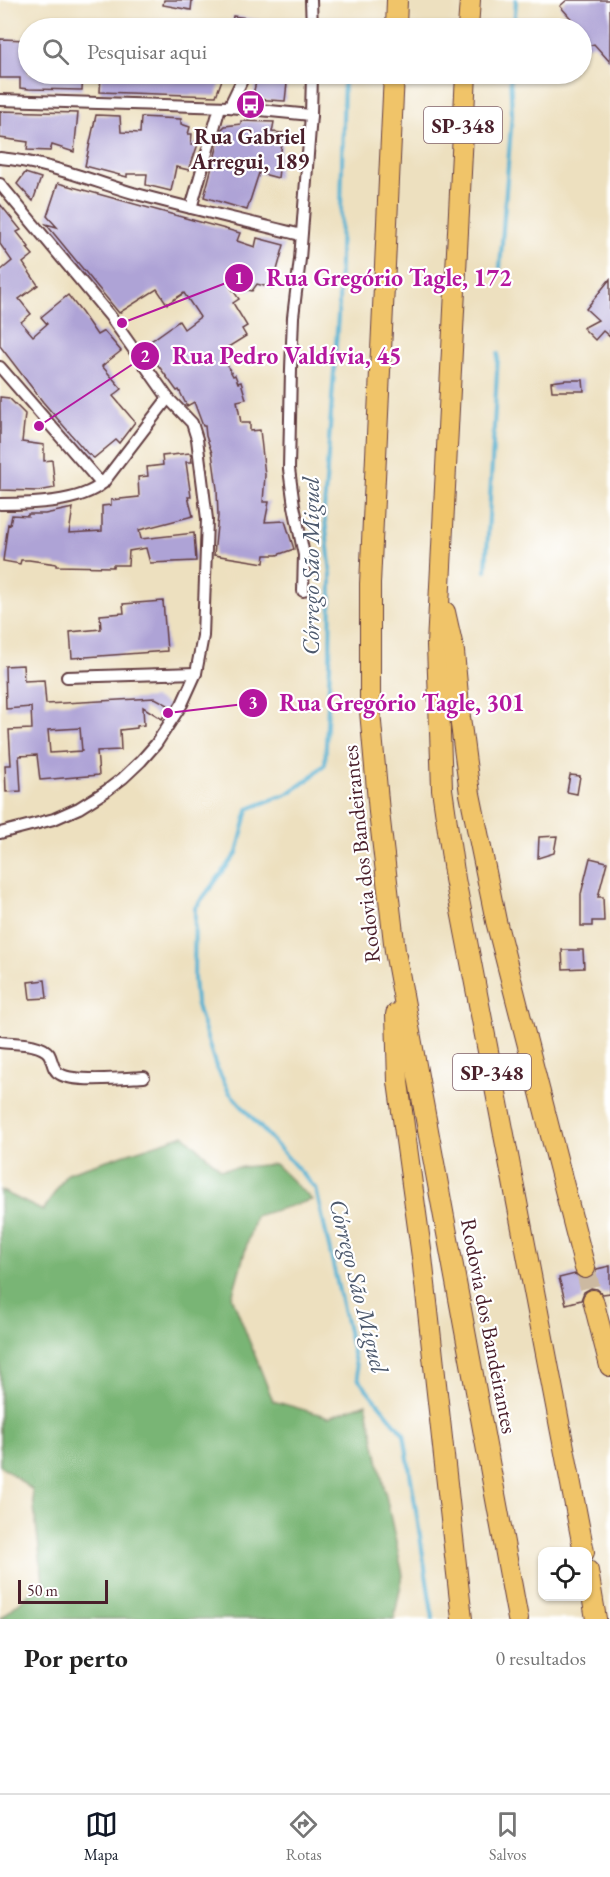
<!DOCTYPE html>
<html lang="pt">
<meta charset="utf-8">
<style>
:root{--surface:#fff;--page:#f6f6f6;--text:#222;--muted:#767676;--line:#e0e0e0;--accent:#111827}
body{margin:0;font-family:"EB Garamond",serif;background:var(--page);color:var(--text)}
.controls{position:absolute;right:18px;bottom:18px;display:grid;overflow:hidden;border-radius:12px;box-shadow:0 2px 4px #0004}
.controls button{width:54px;height:54px;display:grid;place-items:center;padding:0;border:0;border-bottom:2px solid var(--line);background:var(--surface);color:var(--text);font:30px sans-serif}
.scale{position:absolute;left:18px;bottom:15px;width:90px;box-sizing:border-box;padding-left:6px;border:3px solid #4a1f2b;border-top:0;font-size:16px;line-height:21px;white-space:nowrap;color:#4a1f2b;-webkit-text-stroke:4px #fff;paint-order:stroke}
.list{margin:0;padding:0;list-style:none}
h2{display:flex;justify-content:space-between;align-items:center;height:78px;margin:0;padding:0 24px;font-size:26px}
h2 small{font-size:20px;font-weight:400;color:var(--muted)}
.icon{flex:none;width:33px;height:33px;fill:none;stroke:currentColor;stroke-width:2;stroke-linecap:round;stroke-linejoin:round}
.map{position:relative;flex:none;width:610px;height:1619px;overflow:hidden}
.search{position:absolute;background:var(--surface);box-shadow:0 2px 4px #0004;left:18px;right:18px;top:18px;height:66px;display:flex;align-items:center;gap:15px;box-sizing:border-box;padding:0 21px;border-radius:33px;color:var(--muted);font-size:22px}
.sheet{height:174px;background:var(--surface)}
nav{display:flex;justify-content:space-around;align-items:center;box-sizing:border-box;height:84px;border-top:2px solid var(--line);background:var(--surface);font-size:16px;color:var(--muted)}
nav a{display:grid;justify-items:center;gap:3px}
nav .on{color:var(--accent)}
.map>svg:first-child{display:block}
.forest{fill:#79b574;stroke:#626a50;stroke-width:1.5}
.lines{fill:none;stroke-linecap:round;stroke-linejoin:round}
.stream{stroke:#52b0d1;stroke-width:4}
.building{fill:#aea3d6;fill-rule:evenodd}
.highway-tunnel{stroke:#ccb9a1;stroke-width:20;stroke-dasharray:20 10;stroke-linecap:butt}
.street-casing{stroke:#623c41;stroke-width:14}
.highway-casing{stroke:#623c41;stroke-width:22}
.street{stroke:#fff;stroke-width:10}
.highway{stroke:#f0c469;stroke-width:20}
.labels{text-anchor:middle;dominant-baseline:central;stroke-width:4.5;stroke-linejoin:round;paint-order:stroke}
.shield{fill:#fff;stroke:#80626b;stroke-width:1.5}
.shield-label{font-size:21px;font-weight:bold;fill:#4a1f2b}
.poi-label{font-size:22px;font-weight:bold;fill:#4a1f2b;stroke:#fff}
.street-label{font-size:22px;fill:#4a1f2b;stroke:#fff}
.water-label{font-size:24px;font-style:italic;fill:#4d596d;stroke:#fff}
.leader{fill:none;stroke:#b5179e;stroke-width:2}
.callout-dot{fill:#b5179e;stroke:#fff;stroke-width:2}
.mark-label{font-size:18px;text-anchor:middle;font-weight:bold;fill:#fff}
.callout-label{font-size:24px;text-anchor:middle;font-weight:bold;fill:#b5179e;stroke:#fff;stroke-width:4.5;stroke-linejoin:round;paint-order:stroke}
</style>
<div class="map">
<svg width="610" height="1619" viewBox="0 0 610 1619">
<rect width="100%" height="100%" fill="#fff"/>
<filter id="ink" filterUnits="userSpaceOnUse"><feTurbulence type="fractalNoise" baseFrequency=".0167" numOctaves="2"/><feDisplacementMap in="SourceGraphic" scale="12" xChannelSelector="R" yChannelSelector="G"/><feConvolveMatrix kernelMatrix="1 2 1 2 8 2 1 2 1" color-interpolation-filters="sRGB"/></filter>
<filter id="wash" filterUnits="userSpaceOnUse"><feTurbulence type="fractalNoise" baseFrequency=".008" numOctaves="4" result="noise"/><feDisplacementMap in="SourceGraphic" scale="24" xChannelSelector="R" yChannelSelector="G"/><feGaussianBlur stdDeviation="1.35" result="paint"/><feColorMatrix in="noise" values="0 0 0 0 0 0 0 0 0 0 0 0 0 0 0 0 0 1.4 0 .05"/><feComposite in="paint" operator="in"/></filter>
<g filter="url(#wash)">
<rect width="100%" height="100%" fill="#ede0bf"/>
<polygon class="forest" points="184,1135 221,1169 275,1164 312,1200 255,1216 232,1297 273,1401 329,1417 366,1403 403,1575 394,1619 0,1619 43,1582 32,1490 0,1465 0,1190 43,1211 67,1173"/>
<g class="lines">
<g class="stream">
<polyline points="514,28 516,0"/>
<polyline points="344,74 339,302 324,510 331,575 330,664 325,764 310,778 289,793 248,809 237,853 195,908 194,978 196,1002 215,1064 229,1092 316,1189 359,1380 404,1434 433,1619"/>
<polyline points="500,268 512,114 510,74"/>
<polyline points="486,571 498,354"/>
</g>
</g>
<g id="blocks">
<g class="building">
<polygon points="164,0 192,0 191,10 163,5"/>
<polygon points="567,0 610,0 610,62 594,44 582,48 582,28 574,28 576,24 560,6"/>
<polygon points="233,16 260,20 259,28 231,28"/>
<polygon points="0,39 28,40 28,74 83,74 82,90 29,89 20,88 20,78 0,78"/>
<polygon points="101,74 224,74 216,96 100,92"/>
<polygon points="263,74 288,74 285,101 252,99 256,82 261,83"/>
<polygon points="0,111 78,113 74,152 52,145 50,151 27,150 28,142 0,138"/>
<polygon points="96,115 120,116 121,132 140,133 141,117 181,119 181,124 190,127 188,134 192,134 191,144 198,144 189,170 176,167 171,191 146,185 147,174 127,174 127,177 85,166"/>
<polygon points="241,121 274,122 272,132 283,133 278,178 259,173 247,210 204,197 222,129 225,126 241,124"/>
<polygon points="25,173 41,178 33,201 17,184"/>
<polygon points="58,183 240,233 237,241 255,247 257,238 284,245 272,288 257,284 252,291 230,286 239,299 233,303 247,326 242,329 246,336 220,352 233,376 235,375 238,383 241,382 246,399 237,401 241,423 250,423 250,431 260,430 265,475 263,502 269,502 265,522 285,521 294,549 277,555 265,555 264,563 214,555 218,516 217,489 212,453 206,436 205,426 203,426 194,402 187,406 179,390 177,391 144,346 179,321 184,329 200,317 184,293 167,304 157,289 119,313 46,224 57,227 47,216"/>
<polygon points="0,204 21,230 17,232 29,247 27,248 33,255 23,263 38,285 19,299 31,314 21,322 33,336 47,324 41,317 68,295 82,313 97,335 104,331 121,351 102,366 122,389 113,396 135,422 119,443 116,440 94,458 87,453 43,402 0,346 0,271 12,261 0,244"/>
<polygon points="610,279 610,337 603,331 595,340 583,328 598,320 586,309"/>
<polygon points="566,380 583,380 584,391 552,391 551,382"/>
<polygon points="0,397 9,398 25,414 22,442 44,445 44,461 52,460 55,488 38,491 0,490"/>
<polygon points="190,453 192,462 186,462 191,497 188,497 193,516 139,530 141,539 194,533 196,561 150,563 146,548 129,551 128,565 113,565 113,567 56,566 56,564 29,560 21,560 20,564 3,561 8,524 10,525 12,515 28,516 28,514 45,514 73,508 69,533 102,531 102,506 111,505 111,500 139,497 138,477 148,476 147,467 163,465 162,456"/>
<polygon points="163,601 167,651 72,658 70,632 101,629 100,615 124,613 123,604"/>
<path d="M23,665l1,16 20,-1 2,24 109,-6 15,8 -8,13 -19,-12 1,18 -7,1v2l-17,2 1,20 -24,1 2,24 -59,5 -3,-25 -18,1 2,35 -15,1 -1,-27h6l-2,-35 23,-1 -1,-22 -25,2 -1,-43zM80,728l2,23 -32,2 -2,-23z"/>
<polygon points="570,775 580,776 577,794 567,792"/>
<polygon points="557,836 554,853 538,858 539,837"/>
<polygon points="590,858 607,862 598,897 603,897 604,921 592,921 592,926 581,926 581,894"/>
<polygon points="562,950 583,950 584,968 563,969"/>
<polygon points="45,980 47,998 30,999 28,982"/>
<polygon points="610,1266 610,1293 603,1294 597,1289 591,1288 584,1292 581,1300 566,1304 559,1278 575,1274 581,1279 587,1280 594,1276 597,1269"/>
</g>
</g>
</g>
<g filter="url(#ink)">
<use href="#blocks" fill-opacity="0" stroke="#623c41" stroke-width="1.5"/>
<g class="lines">
<polyline class="highway-tunnel" points="585,1268 593,1300"/>
<defs>
<g id="street">
<polyline points="311,0 312,28"/>
<polyline points="0,100 229,107 311,115"/>
<polyline points="229,107 245,74"/>
<path d="M0,158c45,4 90,22 133,35 55,15 112,28 168,42"/>
<polyline points="0,184 110,316 168,398 192,423 197,439 207,519 203,636 196,673 182,704 156,744 141,761 123,778 106,791 79,808 54,819 0,833"/>
<polyline points="191,208 220,107"/>
<polyline points="0,367 97,479 103,483"/>
<path d="M0,504c30,0 80,-1 103,-21l65,-85"/>
<polyline points="303,591 304,555 294,506 289,469 291,369 293,317 300,259 311,115 312,74"/>
<polyline points="67,677 196,673"/>
<path d="M0,1042c14,2 40,0 49,12 4,7 3,16 11,20 14,9 65,4 84,3"/>
</g>
<g id="highway">
<polyline points="396,28 397,0"/>
<polyline points="468,28 470,0"/>
<polyline points="394,74 370,584 370,711 379,812 395,951 518,1619"/>
<polyline points="466,74 437,645 442,789 455,879 584,1552"/>
<polyline points="445,612 454,652 460,717 470,794 496,921 585,1268"/>
<polyline points="396,1014 398,1082 422,1257 462,1619"/>
<polyline points="593,1300 610,1366"/>
<polyline points="588,1571 596,1619"/>
</g>
</defs>
<use href="#street" class="street-casing"/>
<use href="#highway" class="highway-casing"/>
<use href="#street" class="street"/>
<use href="#highway" class="highway"/>
</g>
</g>
<defs>
<symbol id="bus-disc" viewBox="-11 -11 22 22"><circle r="9.5" fill="#b5179e" stroke="#fff"/><path d="M-5-6H5V4H4V6H2V4H-2V6H-4V4H-5ZM-3.5-4V0h7V-4ZM-3.5 1.2v1.5H-2V1.2ZM2 1.2v1.5H3.5V1.2Z" fill="#fff"/></symbol>
</defs>
<g fill-rule="evenodd">
<use href="#bus-disc" x="234" y="88" width="33" height="33"/>
</g>
<g class="labels">
<g class="shield">
<rect x="424" y="107" width="78" height="36" rx="4.5"/>
<rect x="453" y="1054" width="78" height="36" rx="4.5"/>
</g>
<g class="shield-label">
<text x="463" y="125">SP-348</text>
<text x="492" y="1072">SP-348</text>
</g>
<g class="poi-label">
<text x="250" y="136">Rua Gabriel<tspan x="250" dy="25">Arregui, 189</tspan></text>
</g>
<g class="street-label">
<text transform="translate(361 854) rotate(-96)">Rodovia dos Bandeirantes</text>
<text transform="translate(489 1326) rotate(79)">Rodovia dos Bandeirantes</text>
</g>
<g class="water-label">
<text transform="translate(310 566) rotate(-90)">Córrego São Miguel</text>
<text transform="translate(359 1286) rotate(76)">Córrego São Miguel</text>
</g>
</g>
<path class="leader" d="M122 323L239 278M39 426L145 356M168 713L253 703"/>
<g class="callout-dot">
<circle cx="122" cy="323" r="6"/>
<circle cx="39" cy="426" r="6"/>
<circle cx="168" cy="713" r="6"/>
<circle cx="239" cy="278" r="15"/>
<circle cx="145" cy="356" r="15"/>
<circle cx="253" cy="703" r="15"/>
</g>
<g class="mark-label">
<text x="239" y="284">1</text>
<text x="145" y="362">2</text>
<text x="253" y="709">3</text>
</g>
<g class="callout-label">
<text x="389" y="286">Rua Gregório Tagle, 172</text>
<text x="287" y="364">Rua Pedro Valdívia, 45</text>
<text x="402" y="711">Rua Gregório Tagle, 301</text>
</g>
</svg>
<div class="controls">
<button><svg class="icon" aria-label="locate" viewBox="0 0 24 24"><circle cx="12" cy="12" r="6"/><path d="M12 2v4M12 18v4M2 12h4M18 12h4"/></svg></button>
</div>
<div class="scale">50 m</div>
<div class="search"><svg class="icon" aria-label="search" viewBox="0 0 24 24"><circle cx="10" cy="10" r="6"/><path d="M15 15l6 6"/></svg>Pesquisar aqui</div>
</div>
<section class="sheet">
<h2>Por perto<small>0 resultados</small></h2>
<ul class="list">
</ul>
</section>
<nav>
<a class="on"><svg class="icon" aria-label="map" viewBox="0 0 24 24"><path d="M3 6l6-2 6 2 6-2v14l-6 2-6-2-6 2zM9 4v14M15 6v14"/></svg>Mapa</a>
<a><svg class="icon" aria-label="directions" viewBox="0 0 24 24"><path d="M12 3l9 9-9 9-9-9zM9 14v-3h6M13 9l2 2-2 2"/></svg>Rotas</a>
<a><svg class="icon" aria-label="saved" viewBox="0 0 24 24"><path d="M7 4h10v16l-5-4-5 4z"/></svg>Salvos</a>
</nav>
